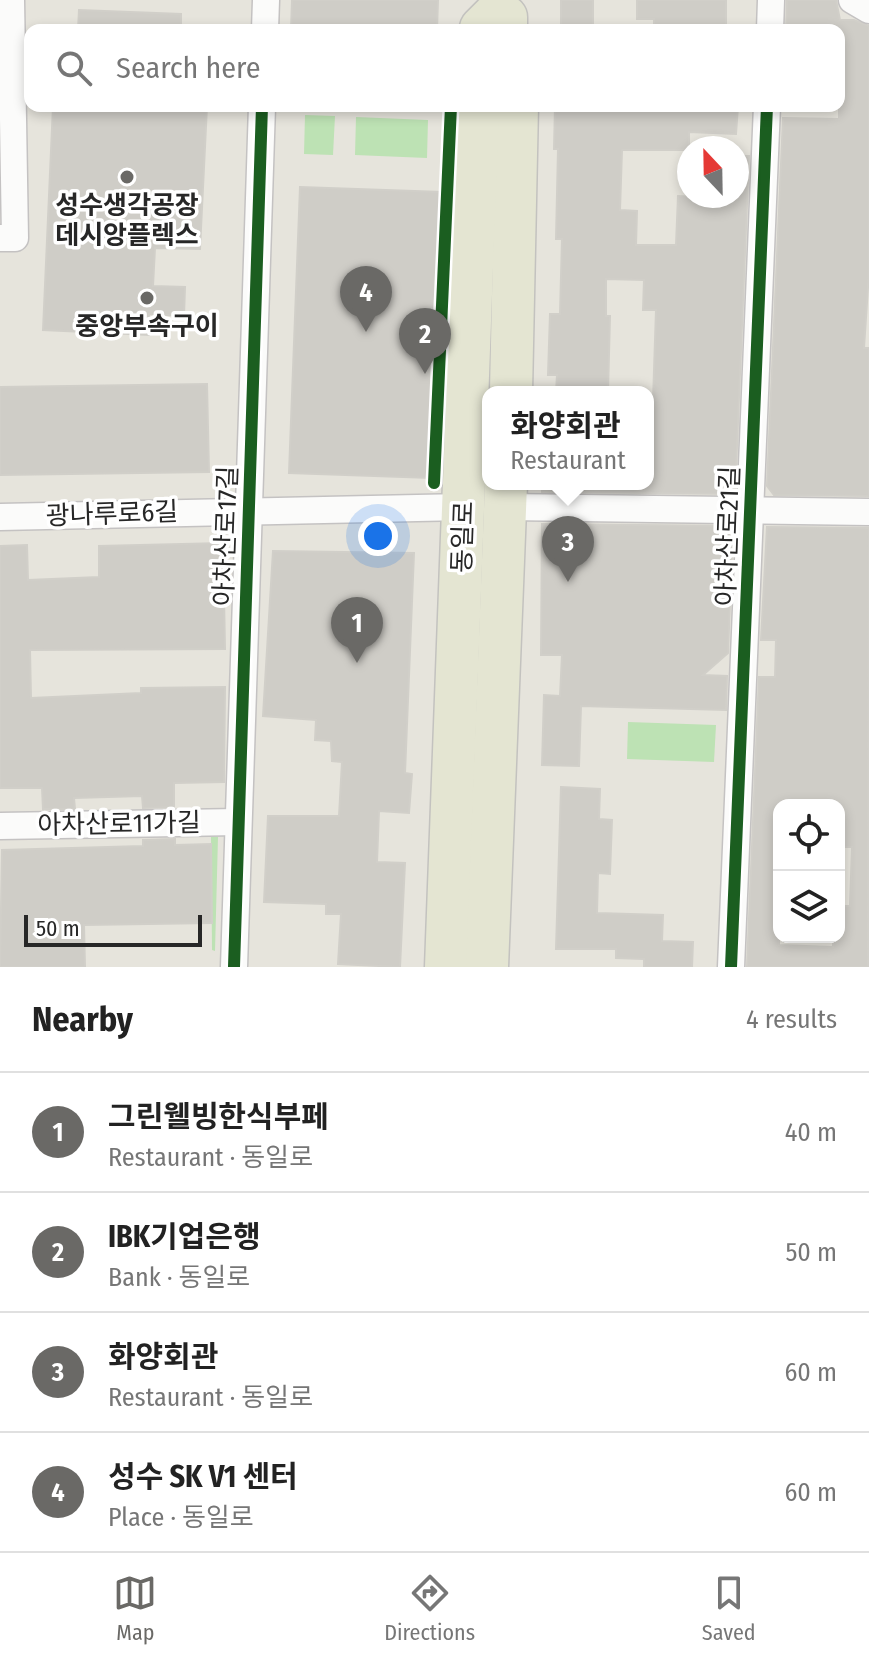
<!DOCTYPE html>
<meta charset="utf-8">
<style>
:root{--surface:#fff;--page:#f2f2f2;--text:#222;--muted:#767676;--line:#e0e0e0;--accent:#6a6966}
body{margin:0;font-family:"Fira Sans Condensed","Noto Sans KR",sans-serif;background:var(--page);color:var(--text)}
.controls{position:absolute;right:24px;bottom:24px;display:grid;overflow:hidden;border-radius:16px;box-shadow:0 4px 12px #0003}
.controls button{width:72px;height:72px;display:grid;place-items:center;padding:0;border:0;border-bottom:2px solid var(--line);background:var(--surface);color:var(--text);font:40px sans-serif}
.compass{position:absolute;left:677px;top:136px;width:72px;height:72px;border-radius:50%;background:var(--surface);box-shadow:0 4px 12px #0003;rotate:338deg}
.scale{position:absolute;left:24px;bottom:20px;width:178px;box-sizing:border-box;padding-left:8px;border:4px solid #272727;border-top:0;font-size:22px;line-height:28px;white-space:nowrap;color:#272727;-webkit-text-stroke:6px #fff;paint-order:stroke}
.you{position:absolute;left:378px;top:536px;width:28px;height:28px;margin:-20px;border:6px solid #fff;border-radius:50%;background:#1a73e8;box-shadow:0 0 0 12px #1a73e833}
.badge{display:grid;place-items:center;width:52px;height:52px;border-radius:50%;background:var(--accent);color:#fff;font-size:26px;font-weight:700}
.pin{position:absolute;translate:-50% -66px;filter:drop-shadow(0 2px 4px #0008)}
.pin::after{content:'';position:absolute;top:42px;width:28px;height:24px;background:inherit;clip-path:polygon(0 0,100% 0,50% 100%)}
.popup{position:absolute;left:482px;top:386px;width:172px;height:104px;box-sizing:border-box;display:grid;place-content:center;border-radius:16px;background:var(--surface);filter:drop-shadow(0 2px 6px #0005);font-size:26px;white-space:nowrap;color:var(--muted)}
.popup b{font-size:30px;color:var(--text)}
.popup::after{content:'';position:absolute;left:50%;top:100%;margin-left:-16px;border:16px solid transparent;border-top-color:var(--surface)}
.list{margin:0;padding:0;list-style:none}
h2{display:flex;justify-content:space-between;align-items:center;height:104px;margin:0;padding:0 32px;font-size:34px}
h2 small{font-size:26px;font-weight:400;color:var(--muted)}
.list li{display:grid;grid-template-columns:52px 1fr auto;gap:24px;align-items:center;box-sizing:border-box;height:120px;padding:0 32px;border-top:2px solid var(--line)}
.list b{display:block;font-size:30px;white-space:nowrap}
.list p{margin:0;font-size:26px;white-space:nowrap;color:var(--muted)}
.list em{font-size:26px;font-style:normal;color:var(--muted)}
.icon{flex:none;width:44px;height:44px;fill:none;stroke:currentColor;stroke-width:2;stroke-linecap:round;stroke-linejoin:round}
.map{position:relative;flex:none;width:869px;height:967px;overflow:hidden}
.search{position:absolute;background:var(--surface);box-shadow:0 4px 12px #0003;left:24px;right:24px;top:24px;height:88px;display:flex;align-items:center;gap:20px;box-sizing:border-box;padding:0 28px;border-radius:16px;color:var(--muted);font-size:30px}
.sheet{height:584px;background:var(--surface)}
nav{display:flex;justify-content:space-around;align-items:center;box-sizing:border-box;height:112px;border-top:2px solid var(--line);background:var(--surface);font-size:22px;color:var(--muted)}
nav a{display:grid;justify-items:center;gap:4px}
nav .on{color:var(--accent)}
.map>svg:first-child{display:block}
.green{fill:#bde2b4}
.building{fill:#cfcdc7;stroke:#d1cfc9;stroke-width:2;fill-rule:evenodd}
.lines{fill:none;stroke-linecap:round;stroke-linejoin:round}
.minor-casing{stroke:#c4c2c2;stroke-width:29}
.primary-casing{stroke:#c3c2bf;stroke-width:45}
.minor{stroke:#fbfbfa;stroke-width:26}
.primary{stroke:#e4e5d2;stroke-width:42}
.cycleway-casing{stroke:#fff;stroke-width:17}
.cycleway{stroke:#1b5e20;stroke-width:12}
.poi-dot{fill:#6a6966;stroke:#fff;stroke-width:3}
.labels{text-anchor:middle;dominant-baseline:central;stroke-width:7;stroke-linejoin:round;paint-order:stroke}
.poi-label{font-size:26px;font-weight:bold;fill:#272727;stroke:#fff}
.street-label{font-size:26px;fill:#272727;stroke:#fff}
</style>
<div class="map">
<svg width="869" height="967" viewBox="0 0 869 967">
<rect width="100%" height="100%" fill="#e6e4dc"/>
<g class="green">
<polygon points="305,115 335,116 333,155 304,154"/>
<polygon points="356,117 428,120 427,158 355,155"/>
<polygon points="628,722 716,725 714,762 627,759"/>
<polygon points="211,837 218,837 215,951 212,950"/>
</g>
<g class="building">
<polygon points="292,0 438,0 437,30 291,30"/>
<rect x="561" y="0" width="32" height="30"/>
<polygon points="637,0 726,0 726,30 654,30 654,19 637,19"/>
<polygon points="787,0 836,0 840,20 854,20 869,26 869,272 864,348 869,348 869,496 774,495 767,486 783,118 839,119 839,30 786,30"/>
<polygon points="79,10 181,14 181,30 78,30"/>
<polygon points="53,106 207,106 200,249 155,248 153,286 185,287 184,316 149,314 149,335 43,330"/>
<polygon points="555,106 738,106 736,134 689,132 689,150 622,150 620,210 637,211 636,245 676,245 678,196 737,199 737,156 749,156 735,494 542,492 542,484 650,484 651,461 656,310 643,310 644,280 606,279 606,316 610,316 608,392 556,392 557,375 548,375 550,314 560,314 562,239 556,239 558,149 554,149"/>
<polygon points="300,187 442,192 431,478 289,473"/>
<polygon points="207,384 209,472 0,475 0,387"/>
<polygon points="542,524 733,526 728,653 703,675 727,676 726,710 581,706 579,766 542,765 544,695 560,696 562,655 541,655"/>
<path d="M767,527l102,1 -1,439h-121l12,-290h16l1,-37h-15zM779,805h60v42h13l-2,59h-11v32h-6v9l-54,-2z"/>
<polygon points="223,543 225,649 30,650 31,698 141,693 141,688 225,687 224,782 174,783 174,807 143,808 142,796 74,798 75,809 43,809 42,788 0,788 0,546 27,545 28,580 99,577 99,546"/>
<polygon points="273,551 414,553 405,773 412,774 409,813 379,811 377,862 405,863 400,967 338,964 341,914 326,914 326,904 264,902 268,816 339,816 342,762 332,761 331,741 315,740 316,720 263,716"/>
<polygon points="561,787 600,789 599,819 612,820 610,874 598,873 597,913 663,915 662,941 693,942 692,967 644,967 644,959 616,958 616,949 556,949"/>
<polygon points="175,839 175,845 211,844 212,923 84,925 85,967 0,967 2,850 143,846 143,840"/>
</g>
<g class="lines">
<defs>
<g id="minor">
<polyline points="852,0 869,10"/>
<polyline points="265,30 266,0"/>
<polyline points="770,30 771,0"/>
<polyline points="0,238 15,238 11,0"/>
<polyline points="505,507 869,512"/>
<polyline points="0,517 464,507"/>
<polyline points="0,826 238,822"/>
<polyline points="234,967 262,106"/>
<polyline points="731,967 767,106"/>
</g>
<g id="primary">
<polyline points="481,28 493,16 506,17 506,30"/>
<polyline points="511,392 517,106"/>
<polyline points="446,967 478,106"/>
<polyline points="487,967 506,484"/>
</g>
</defs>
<use href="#minor" class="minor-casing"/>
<use href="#primary" class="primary-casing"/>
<use href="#minor" class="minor"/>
<use href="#primary" class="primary"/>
<defs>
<g id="cycleway">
<polyline points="434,483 451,106"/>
<polyline points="234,967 262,106"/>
<polyline points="731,967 767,106"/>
</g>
</defs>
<use href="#cycleway" class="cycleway-casing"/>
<use href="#cycleway" class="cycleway"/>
</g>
<g class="poi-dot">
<circle cx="127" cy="177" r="8"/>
<circle cx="147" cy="298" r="8"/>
</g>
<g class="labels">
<g class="poi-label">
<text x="127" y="205">성수생각공장<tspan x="127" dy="30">데시앙플렉스</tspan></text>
<text x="147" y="326">중앙부속구이</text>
</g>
<g class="street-label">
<text transform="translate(112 514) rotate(-2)">광나루로6길</text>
<text transform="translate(226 536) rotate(-88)">아차산로17길</text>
<text transform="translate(728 536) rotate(-88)">아차산로21길</text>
<text transform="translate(463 537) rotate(-88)">동일로</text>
<text transform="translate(119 824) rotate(-1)">아차산로11가길</text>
</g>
</g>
</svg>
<div class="controls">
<button><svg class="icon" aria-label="locate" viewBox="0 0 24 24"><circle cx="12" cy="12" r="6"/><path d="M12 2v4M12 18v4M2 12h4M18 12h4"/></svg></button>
<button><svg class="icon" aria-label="layers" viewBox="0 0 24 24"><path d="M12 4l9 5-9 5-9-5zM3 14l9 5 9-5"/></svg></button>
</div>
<svg class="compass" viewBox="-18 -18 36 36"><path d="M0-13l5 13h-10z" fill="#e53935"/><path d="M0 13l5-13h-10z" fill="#767676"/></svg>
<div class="scale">50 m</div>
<div class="you"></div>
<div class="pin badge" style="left:357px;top:663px">1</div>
<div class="pin badge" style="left:425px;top:374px">2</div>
<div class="pin badge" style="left:568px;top:582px">3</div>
<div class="popup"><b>화양회관</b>Restaurant</div>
<div class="pin badge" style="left:366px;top:332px">4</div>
<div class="search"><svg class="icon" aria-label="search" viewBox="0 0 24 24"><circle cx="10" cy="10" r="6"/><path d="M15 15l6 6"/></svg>Search here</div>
</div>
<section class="sheet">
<h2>Nearby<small>4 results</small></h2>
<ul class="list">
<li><span class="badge">1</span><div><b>그린웰빙한식부페</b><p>Restaurant · 동일로</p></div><em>40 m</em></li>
<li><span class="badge">2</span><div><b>IBK기업은행</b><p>Bank · 동일로</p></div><em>50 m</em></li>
<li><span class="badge">3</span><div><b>화양회관</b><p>Restaurant · 동일로</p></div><em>60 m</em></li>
<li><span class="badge">4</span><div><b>성수 SK V1 센터</b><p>Place · 동일로</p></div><em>60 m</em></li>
</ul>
</section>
<nav>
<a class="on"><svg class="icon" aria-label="map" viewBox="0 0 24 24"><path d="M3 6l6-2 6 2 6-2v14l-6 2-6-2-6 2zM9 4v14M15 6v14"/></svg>Map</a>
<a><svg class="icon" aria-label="directions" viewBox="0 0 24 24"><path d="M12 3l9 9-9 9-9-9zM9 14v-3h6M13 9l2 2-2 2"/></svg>Directions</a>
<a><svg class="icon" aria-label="saved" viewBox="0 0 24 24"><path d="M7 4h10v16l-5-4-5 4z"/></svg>Saved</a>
</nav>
